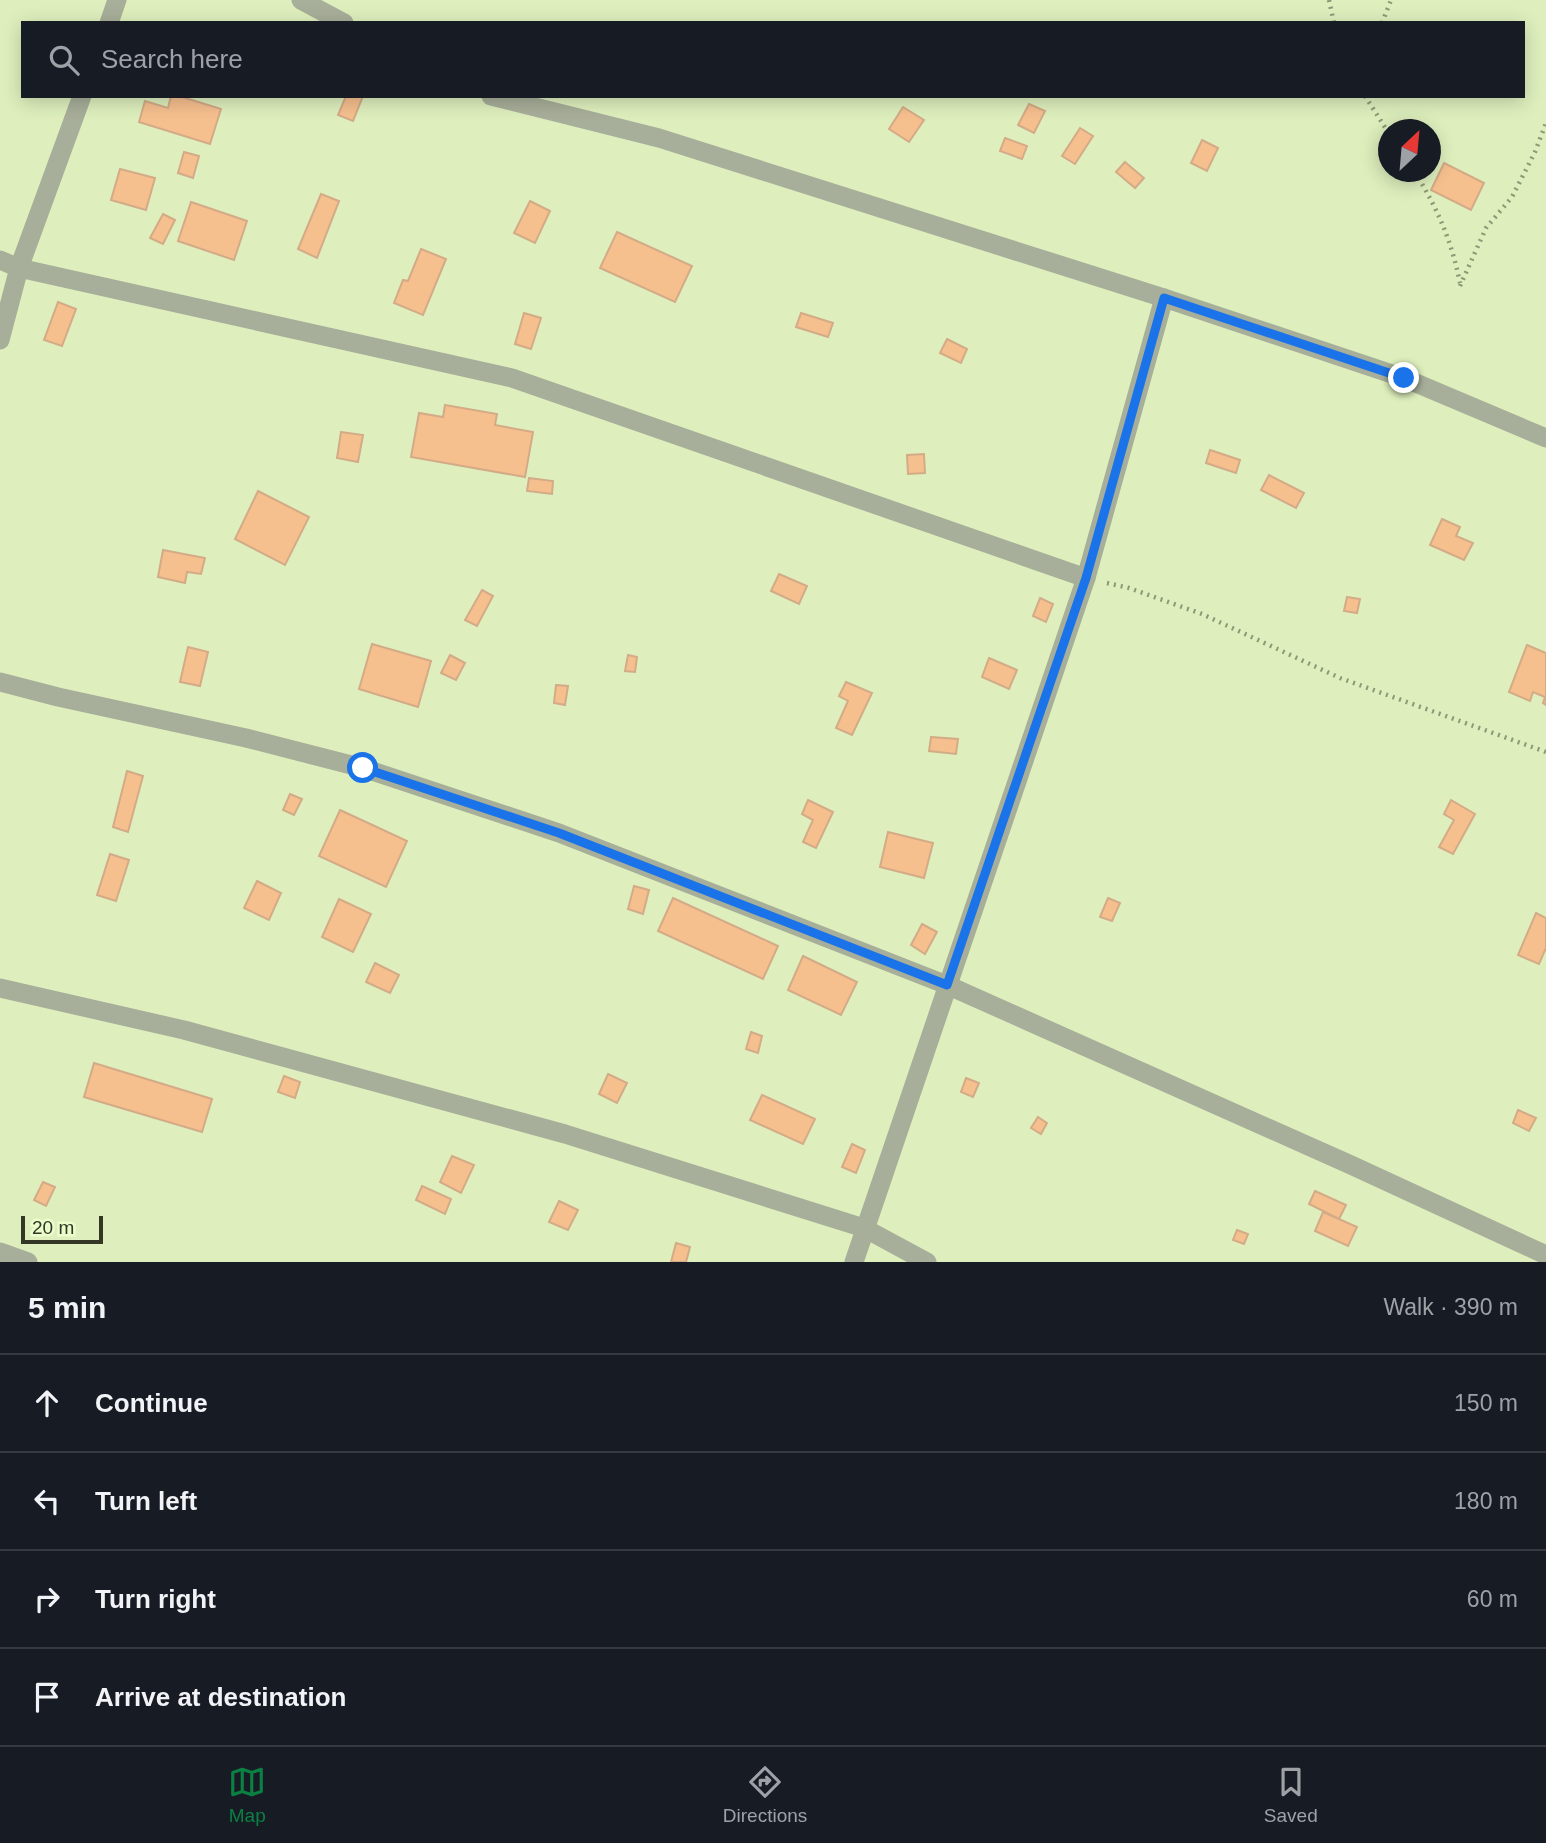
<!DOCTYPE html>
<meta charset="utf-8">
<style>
:root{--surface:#171b24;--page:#20242c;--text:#f1f3f6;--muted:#9ea1a6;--line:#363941;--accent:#0b8043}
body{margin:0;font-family:Arial,sans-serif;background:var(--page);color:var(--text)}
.compass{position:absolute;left:1378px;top:119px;width:63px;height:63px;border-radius:50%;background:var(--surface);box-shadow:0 4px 18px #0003;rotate:26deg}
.scale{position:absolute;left:21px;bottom:18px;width:82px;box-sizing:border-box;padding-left:7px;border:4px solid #323825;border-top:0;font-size:19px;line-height:24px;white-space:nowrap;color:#323825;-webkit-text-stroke:5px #ebfdca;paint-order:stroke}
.stop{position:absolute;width:21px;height:21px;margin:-16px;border:5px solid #1a73e8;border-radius:50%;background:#fff}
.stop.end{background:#1a73e8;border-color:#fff;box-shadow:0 2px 7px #0008}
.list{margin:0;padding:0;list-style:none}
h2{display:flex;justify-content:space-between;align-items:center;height:91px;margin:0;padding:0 28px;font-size:30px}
h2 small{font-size:23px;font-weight:400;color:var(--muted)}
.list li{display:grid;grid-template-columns:46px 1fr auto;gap:21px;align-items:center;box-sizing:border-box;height:98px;padding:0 28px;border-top:2px solid var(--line)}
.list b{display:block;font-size:26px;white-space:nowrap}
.list em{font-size:23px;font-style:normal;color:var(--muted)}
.icon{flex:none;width:38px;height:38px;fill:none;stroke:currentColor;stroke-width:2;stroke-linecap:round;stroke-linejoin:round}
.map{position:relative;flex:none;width:1546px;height:1262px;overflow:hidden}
.search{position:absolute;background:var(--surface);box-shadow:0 4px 18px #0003;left:21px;right:21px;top:21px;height:77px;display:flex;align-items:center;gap:18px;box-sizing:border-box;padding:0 24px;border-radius:0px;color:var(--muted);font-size:26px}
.sheet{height:483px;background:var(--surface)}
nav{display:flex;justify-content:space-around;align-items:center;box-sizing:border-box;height:98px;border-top:2px solid var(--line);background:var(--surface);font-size:19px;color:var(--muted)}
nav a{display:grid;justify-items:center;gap:4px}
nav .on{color:var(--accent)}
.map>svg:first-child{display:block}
.building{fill:#f6bf8e;stroke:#d3ab87;stroke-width:2}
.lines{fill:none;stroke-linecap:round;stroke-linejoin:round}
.path{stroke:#8d9976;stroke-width:4.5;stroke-dasharray:2 5;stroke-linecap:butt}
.minor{stroke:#a7ae99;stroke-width:19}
.route{stroke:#1a73e8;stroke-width:9}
</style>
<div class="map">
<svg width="1546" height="1262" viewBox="0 0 1546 1262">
<rect width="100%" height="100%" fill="#deefbd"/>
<g class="building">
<polygon points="171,96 179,96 221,109 210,144 139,122 145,101 168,108"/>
<polygon points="346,96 363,96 353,121 338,115"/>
<polygon points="1029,104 1045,111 1034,133 1018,125"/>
<polygon points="903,107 924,120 909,142 889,129"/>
<polygon points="1080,128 1093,136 1075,164 1062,156"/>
<polygon points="1005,138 1027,146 1022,159 1000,151"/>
<polygon points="1202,140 1218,148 1207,171 1191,163"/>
<polygon points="184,152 199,156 193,178 178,173"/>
<polygon points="1125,162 1144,178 1135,188 1116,172"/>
<polygon points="1444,163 1484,183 1471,210 1431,190"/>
<polygon points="120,169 155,178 146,210 111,200"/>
<polygon points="321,194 339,201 317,258 298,249"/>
<polygon points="530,201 550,211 535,243 514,233"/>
<polygon points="191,202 247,221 234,260 178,241"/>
<polygon points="163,214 175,220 163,244 150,238"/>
<polygon points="617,232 692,266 675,302 600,268"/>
<polygon points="421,249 446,259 423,315 394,303 403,280 408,281"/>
<polygon points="58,302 76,309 62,346 44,340"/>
<polygon points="524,313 541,318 531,349 515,344"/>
<polygon points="801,313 833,323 828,337 796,327"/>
<polygon points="947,339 967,349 961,363 940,353"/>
<polygon points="445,405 497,414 495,425 533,432 525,477 411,457 419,413 443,417"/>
<polygon points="341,432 363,435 358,462 337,458"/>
<polygon points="1210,450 1240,460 1236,473 1206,463"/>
<polygon points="924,454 925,473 908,474 907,455"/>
<polygon points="1269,475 1304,493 1296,508 1261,490"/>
<polygon points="529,478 553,481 552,494 527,491"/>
<polygon points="258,491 309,517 285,565 235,539"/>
<polygon points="1442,519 1460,527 1456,536 1473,543 1464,560 1430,545"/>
<polygon points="163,550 205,558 201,574 187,572 185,583 158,577"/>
<polygon points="779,574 807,586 799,604 771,591"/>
<polygon points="482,590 493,596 477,626 465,620"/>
<polygon points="1347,597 1360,599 1357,613 1344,611"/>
<polygon points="1040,598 1053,604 1046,622 1033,616"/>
<polygon points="372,644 431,661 418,707 359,689"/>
<polygon points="1527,645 1546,653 1546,705 1543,703 1545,697 1533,692 1530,701 1509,692"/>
<polygon points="188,647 208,652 200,686 180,682"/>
<polygon points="450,655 465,663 456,680 441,673"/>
<polygon points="628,655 637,657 635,672 625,671"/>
<polygon points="989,658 1017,670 1009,689 982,677"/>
<polygon points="846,682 872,693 852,735 836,728 848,701 839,696"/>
<polygon points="556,685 568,686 565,705 554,703"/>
<polygon points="931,737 958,739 956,754 929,751"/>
<polygon points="127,771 143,776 128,832 113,827"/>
<polygon points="290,794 302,799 294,815 283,810"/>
<polygon points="808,800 833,812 816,848 803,842 813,820 802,814"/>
<polygon points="1451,800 1475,814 1453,854 1439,847 1454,820 1444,814"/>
<polygon points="340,810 407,841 386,887 319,856"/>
<polygon points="888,832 933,843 924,878 880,867"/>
<polygon points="110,854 129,860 116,901 97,895"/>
<polygon points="257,881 281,893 269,920 244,908"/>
<polygon points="634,886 649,890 643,914 628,909"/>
<polygon points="673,898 778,946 763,979 658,931"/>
<polygon points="1108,898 1120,903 1112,921 1100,917"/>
<polygon points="339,899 371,914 353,952 322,937"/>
<polygon points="1536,913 1546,918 1546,948 1539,964 1518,955"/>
<polygon points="922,924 937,932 925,954 911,945"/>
<polygon points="803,956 857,982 841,1015 788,990"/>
<polygon points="375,963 399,975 390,993 366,982"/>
<polygon points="751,1032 762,1036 758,1053 746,1049"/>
<polygon points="94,1063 212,1099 202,1132 84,1097"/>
<polygon points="608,1074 627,1083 617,1103 599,1094"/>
<polygon points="284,1076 300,1082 295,1098 278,1092"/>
<polygon points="966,1078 979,1083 973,1097 961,1092"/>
<polygon points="762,1095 815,1119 803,1144 750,1120"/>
<polygon points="1518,1110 1536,1118 1529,1131 1513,1123"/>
<polygon points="1038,1117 1047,1123 1041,1134 1031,1128"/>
<polygon points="852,1144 865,1150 856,1173 842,1167"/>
<polygon points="452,1156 474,1165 461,1193 440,1182"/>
<polygon points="43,1182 55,1187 46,1206 34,1200"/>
<polygon points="422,1186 451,1199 445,1214 416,1200"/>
<polygon points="1315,1191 1346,1205 1339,1219 1309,1204"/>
<polygon points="559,1201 578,1210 568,1230 549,1222"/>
<polygon points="1323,1212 1357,1227 1348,1246 1315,1231"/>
<polygon points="1237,1230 1248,1234 1244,1244 1233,1240"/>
<polygon points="676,1243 690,1247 686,1262 671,1262"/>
</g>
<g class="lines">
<g class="path">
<polyline points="1329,0 1334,23"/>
<polyline points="1382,23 1391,0"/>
<polyline points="1365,96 1388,132"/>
<path d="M1415,172c23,38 36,67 45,111"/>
<polyline points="1460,286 1486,228 1512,197 1535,152 1546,123"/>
<polyline points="1107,583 1129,588 1202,614 1340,678 1546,752"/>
</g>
<g class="minor">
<polyline points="301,0 344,23"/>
<polyline points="109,23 117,0"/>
<polyline points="82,96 19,268 512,378 1086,578"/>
<polyline points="491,96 659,138 1164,298 1404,378 1546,438"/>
<polyline points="0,260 19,268 0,340"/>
<polyline points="0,682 58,697 246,738 363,768 559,833 947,985 1351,1165 1546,1255"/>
<polyline points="0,988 184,1030 565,1134 864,1228 927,1262"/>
<polyline points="0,1252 28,1262"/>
<polyline points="854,1262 1086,578 1164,298"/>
</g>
</g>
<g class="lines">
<polyline class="route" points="363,768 559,833 947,985 1086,578 1164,298 1404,378"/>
</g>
</svg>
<svg class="compass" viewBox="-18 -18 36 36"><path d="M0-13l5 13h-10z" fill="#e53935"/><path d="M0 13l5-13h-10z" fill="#9ea1a6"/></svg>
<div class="scale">20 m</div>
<div class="stop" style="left:363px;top:768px"></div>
<div class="stop end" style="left:1404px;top:378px"></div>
<div class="search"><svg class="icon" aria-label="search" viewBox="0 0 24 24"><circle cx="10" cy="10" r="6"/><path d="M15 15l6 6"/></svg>Search here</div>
</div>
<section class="sheet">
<h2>5 min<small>Walk · 390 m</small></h2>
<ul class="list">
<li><svg class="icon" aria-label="ahead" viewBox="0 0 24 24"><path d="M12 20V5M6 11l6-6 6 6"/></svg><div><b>Continue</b></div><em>150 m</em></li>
<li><svg class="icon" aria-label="left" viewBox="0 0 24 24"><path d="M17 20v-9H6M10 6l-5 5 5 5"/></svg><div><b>Turn left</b></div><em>180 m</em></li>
<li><svg class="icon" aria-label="right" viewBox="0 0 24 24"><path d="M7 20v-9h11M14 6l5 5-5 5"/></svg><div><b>Turn right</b></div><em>60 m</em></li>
<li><svg class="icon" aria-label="arrive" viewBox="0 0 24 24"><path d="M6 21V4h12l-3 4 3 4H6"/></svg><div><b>Arrive at destination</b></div></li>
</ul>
</section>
<nav>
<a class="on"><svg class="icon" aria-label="map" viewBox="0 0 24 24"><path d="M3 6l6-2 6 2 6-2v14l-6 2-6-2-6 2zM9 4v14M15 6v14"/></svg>Map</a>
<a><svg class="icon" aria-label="directions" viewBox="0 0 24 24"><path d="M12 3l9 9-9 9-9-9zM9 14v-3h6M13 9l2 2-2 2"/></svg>Directions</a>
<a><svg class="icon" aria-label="saved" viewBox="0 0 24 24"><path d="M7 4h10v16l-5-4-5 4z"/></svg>Saved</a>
</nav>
